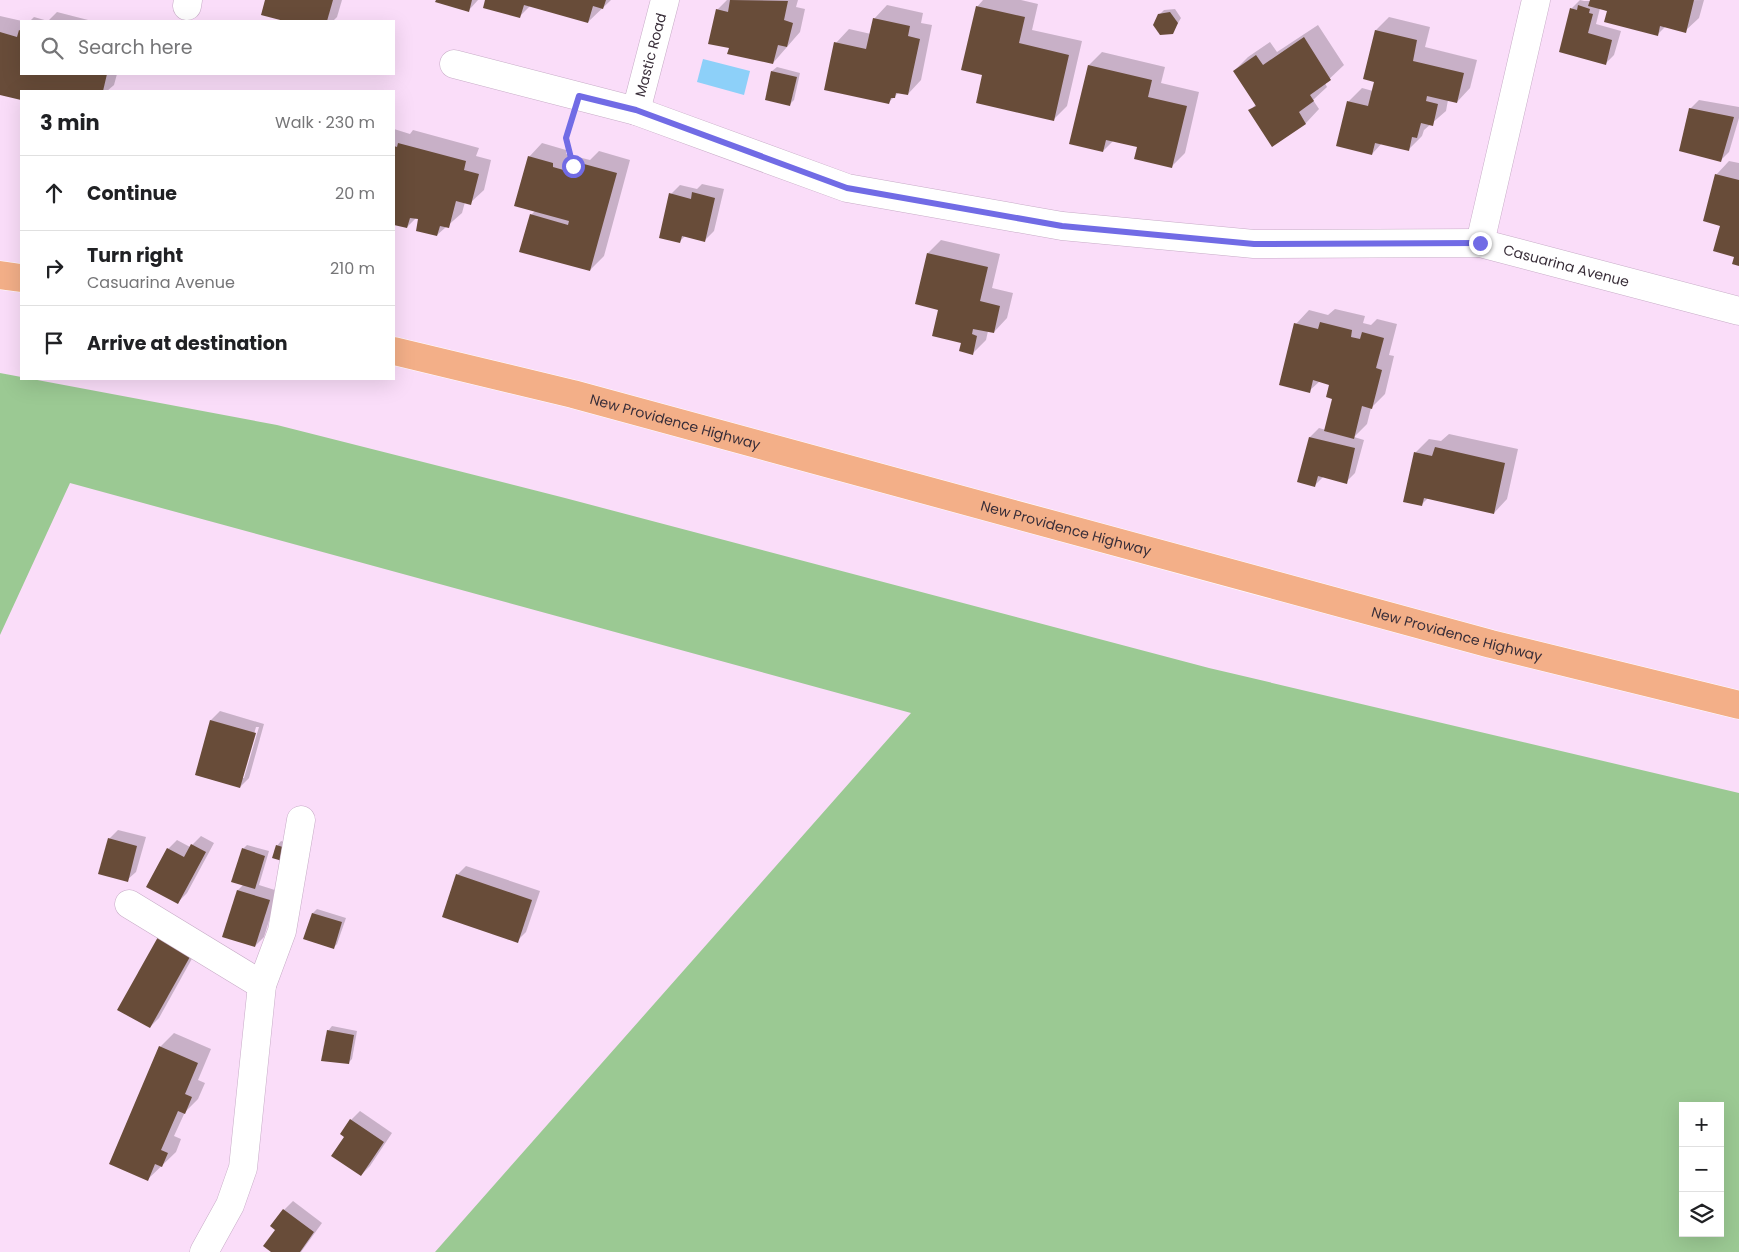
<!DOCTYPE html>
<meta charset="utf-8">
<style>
:root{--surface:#fff;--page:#f2f2f2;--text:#202124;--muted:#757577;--line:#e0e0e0}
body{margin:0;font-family:Poppins,sans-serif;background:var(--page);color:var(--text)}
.controls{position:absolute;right:15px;bottom:15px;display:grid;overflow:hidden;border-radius:0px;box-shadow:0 5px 20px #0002}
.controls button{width:45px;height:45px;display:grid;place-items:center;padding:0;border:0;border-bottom:1px solid var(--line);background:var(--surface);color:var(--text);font:25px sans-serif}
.stop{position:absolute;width:15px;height:15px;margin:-11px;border:4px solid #716be5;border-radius:50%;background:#fff}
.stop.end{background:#716be5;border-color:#fff;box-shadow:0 1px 5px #0008}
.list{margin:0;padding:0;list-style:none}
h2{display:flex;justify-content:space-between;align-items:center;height:65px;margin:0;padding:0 20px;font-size:21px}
h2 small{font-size:16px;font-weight:400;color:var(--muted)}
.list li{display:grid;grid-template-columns:32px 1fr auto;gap:15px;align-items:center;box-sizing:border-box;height:75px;padding:0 20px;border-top:1px solid var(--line)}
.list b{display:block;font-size:19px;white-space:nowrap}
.list p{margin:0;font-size:16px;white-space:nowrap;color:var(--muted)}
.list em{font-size:16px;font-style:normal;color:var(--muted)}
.icon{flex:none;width:28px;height:28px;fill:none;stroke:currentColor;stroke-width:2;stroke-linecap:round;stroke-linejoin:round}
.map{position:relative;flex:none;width:1739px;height:1252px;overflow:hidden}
.search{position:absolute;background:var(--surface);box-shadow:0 5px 20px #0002;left:20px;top:20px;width:375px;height:55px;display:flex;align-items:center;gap:12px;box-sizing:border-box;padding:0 18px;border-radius:0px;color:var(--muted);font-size:19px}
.panel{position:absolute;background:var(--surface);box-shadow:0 5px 20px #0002;left:20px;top:90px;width:375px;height:290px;border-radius:0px}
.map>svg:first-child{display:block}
.forest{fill:#9bc993;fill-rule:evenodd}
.water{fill:#8dd0f9}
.shadow{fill:#0003;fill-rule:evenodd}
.building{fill:#684c39}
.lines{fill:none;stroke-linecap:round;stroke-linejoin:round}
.minor-casing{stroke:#c7acc7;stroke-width:29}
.highway-casing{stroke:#fff;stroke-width:29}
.path{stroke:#a691a6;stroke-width:3;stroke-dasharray:2.5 2.5;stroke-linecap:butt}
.minor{stroke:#fff;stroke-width:28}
.highway{stroke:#f3af88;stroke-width:28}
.route{stroke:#716be5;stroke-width:6}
.labels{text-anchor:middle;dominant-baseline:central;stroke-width:5;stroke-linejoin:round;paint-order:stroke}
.street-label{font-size:14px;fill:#392e39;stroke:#fcf1fc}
</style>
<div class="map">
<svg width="1739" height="1252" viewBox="0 0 1739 1252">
<rect width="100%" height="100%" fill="#faddf9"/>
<path class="forest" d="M0,373l277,52 288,73 644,170 530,125v459h-1304l476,-539 -841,-230 -70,152zM1683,1106h37v127h-37z"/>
<polygon class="water" points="703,59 750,71 744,95 697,82"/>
<g class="shadow">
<polygon points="267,0 342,0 337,17 333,21 289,21 263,14"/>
<polygon points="437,0 478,0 469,10"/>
<polygon points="487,0 611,0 588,22 530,6 520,16"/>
<polygon points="727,0 798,0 796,7 805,9 800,32 773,63 730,47 717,10"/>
<polygon points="983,0 1021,0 1038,4 1032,30 1082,41 1067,106 1053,120 984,74 977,7"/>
<polygon points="1580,0 1584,1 1704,0 1699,18 1685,31 1666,26 1658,34 1600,8 1596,24 1621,31 1614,55 1605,64 1572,8"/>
<polygon points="887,5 923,13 921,23 932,25 921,80 908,94 899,92 888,103 836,43 849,29 871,34 874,19"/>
<polygon points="1175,9 1181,18 1172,33 1159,15 1164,10"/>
<polygon points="57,12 92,21 30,21 34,17 48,21"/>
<polygon points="0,16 22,21 21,74 117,74 114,85 107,91 21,91 21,99 0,94"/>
<polygon points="1389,17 1430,27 1425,47 1477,60 1470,88 1457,102 1448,100 1446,111 1424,130 1422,136 1408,150 1382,143 1372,154 1338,145 1349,101 1362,88 1373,91 1375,81 1376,30"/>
<polygon points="1318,25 1344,65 1325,83 1327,87 1313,100 1319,109 1306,123 1272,145 1250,111 1256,104 1234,71 1248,57 1270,42 1277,52"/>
<polygon points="1102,52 1165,67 1161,83 1199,92 1185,153 1171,167 1139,146 1114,140 1103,151 1089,65"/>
<polygon points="777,67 800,73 794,100 790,104 772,71"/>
<polygon points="1699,100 1739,107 1739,118 1729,152 1720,161 1690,109"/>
<polygon points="394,129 410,134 413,130 479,148 476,156 491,160 484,190 470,203 465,202 462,213 437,235 419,218 416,218 407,227 394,223"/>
<polygon points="542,143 566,150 566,154 590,160 599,151 630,160 604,256 590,270 531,215 535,211 529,157"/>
<polygon points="1729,161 1739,163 1739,265 1722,225 1716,175"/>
<polygon points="702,184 724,189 714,231 705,240 685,236 680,241 671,194 680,185 697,189"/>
<polygon points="941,240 1000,254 992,288 1013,293 1007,318 994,332 988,331 986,340 973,353 940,309 928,253"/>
<polygon points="1335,309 1365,316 1363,323 1371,325 1377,319 1397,324 1389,355 1394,356 1385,394 1371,408 1367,424 1354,437 1364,440 1355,473 1346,482 1324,476 1315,485 1299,481 1310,437 1319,428 1326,430 1334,398 1331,384 1320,381 1309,391 1296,324 1309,310 1328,315"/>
<polygon points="1449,434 1518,449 1507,499 1494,513 1428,498 1422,504 1405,501 1416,452 1429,439 1441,441"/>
<path d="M220,711l44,13 -15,54 -9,9 -44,-12 15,-55zM256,727h3l-15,51h-2z"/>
<polygon points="118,830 146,837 136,872 127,880 109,839"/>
<polygon points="201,836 214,843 187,893 178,902 168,849 177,840 190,847"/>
<polygon points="281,841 296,846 293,857 277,846"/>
<polygon points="247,845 269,851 259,885 278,891 264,937 255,946 224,936 238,890 244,884 243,849"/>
<polygon points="466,866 540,891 526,932 517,941 457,875"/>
<polygon points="317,909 346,918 337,944 333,948 305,939 313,913"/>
<polygon points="199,946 159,1018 150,1027 119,1009"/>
<polygon points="332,1026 357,1031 352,1059 348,1063 328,1031"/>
<polygon points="174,1033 211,1049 198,1080 205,1083 198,1099 185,1112 174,1136 181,1139 176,1152 148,1179 160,1047"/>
<polygon points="360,1111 392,1133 370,1166 361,1175 346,1137 351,1120"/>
<polygon points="293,1201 322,1223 301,1252 273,1252 284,1210"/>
</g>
<g class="building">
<polygon points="265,0 333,0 327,21 284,21 261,15"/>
<polygon points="436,0 472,0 469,12 435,2"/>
<polygon points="485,0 606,0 603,9 593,6 588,23 524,5 520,18 483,8"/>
<polygon points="730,0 788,1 784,20 793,23 787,47 778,45 773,64 727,54 729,48 708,44 716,9 728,12"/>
<polygon points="1590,0 1694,0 1686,33 1660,26 1658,36 1604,22 1607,11 1588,6"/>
<polygon points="1578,5 1590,9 1589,13 1593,14 1588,33 1612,40 1606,65 1559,52 1570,8 1577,10"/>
<polygon points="976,6 1025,17 1019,43 1069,55 1054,121 976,103 982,75 961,70"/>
<polygon points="1170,12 1178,23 1173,34 1160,35 1153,25 1158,14"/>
<polygon points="873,18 910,26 908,36 920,39 908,95 896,93 895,98 891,98 889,104 824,90 834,42 866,49"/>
<polygon points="19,30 21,31 21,74 107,74 103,91 21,91 21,100 0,95 0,32 17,37"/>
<polygon points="1375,30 1417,40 1413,61 1464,73 1457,103 1427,96 1426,101 1438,104 1433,126 1421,123 1417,138 1412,137 1409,151 1375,143 1372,155 1336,146 1347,101 1368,106 1374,82 1363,79"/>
<polygon points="1304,37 1331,80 1310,95 1314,101 1299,112 1306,124 1272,147 1248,110 1256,106 1233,71 1256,55 1263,65"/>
<polygon points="1088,65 1152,80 1148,97 1187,106 1172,168 1134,159 1137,147 1106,140 1103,152 1069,144"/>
<polygon points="771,71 797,77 790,106 765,100"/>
<polygon points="1689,108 1734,117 1721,162 1679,151"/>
<polygon points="398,143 466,161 464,170 479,174 471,205 456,201 449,228 440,226 437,236 416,231 418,219 410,218 407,228 394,225 394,146 397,147"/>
<polygon points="528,156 553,163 553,167 581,175 584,164 617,173 590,271 519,252 530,214 568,225 569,221 514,206"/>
<polygon points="1715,174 1739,180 1739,266 1732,264 1734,257 1713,251 1720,226 1703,221"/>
<polygon points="692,192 715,198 705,242 682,236 680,243 659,238 669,193 691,199"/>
<polygon points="927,253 988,267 980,301 1000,306 994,333 973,329 972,334 977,336 973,355 959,351 961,343 932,336 938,310 915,304"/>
<polygon points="1320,322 1352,330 1351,337 1360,339 1362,332 1384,338 1376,368 1382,370 1372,409 1362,406 1354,439 1324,431 1332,399 1326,397 1329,385 1313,380 1310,393 1279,385 1294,323 1318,329"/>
<polygon points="1309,437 1355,448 1347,484 1318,476 1315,487 1297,482"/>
<polygon points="1435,447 1505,463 1494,514 1424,498 1422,506 1403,502 1414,452 1432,456"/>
<polygon points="210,720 256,733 240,788 195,775"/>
<polygon points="108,838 137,846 128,882 98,874"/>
<polygon points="191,844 206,852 178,904 146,887 167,848 184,857"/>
<polygon points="276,845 293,850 289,863 272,858"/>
<polygon points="242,848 265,856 255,889 231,882"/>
<polygon points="456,874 532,900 518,943 442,917"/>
<polygon points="237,890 270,900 255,947 222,937"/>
<polygon points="312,913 342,922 334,949 303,939"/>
<polygon points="158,937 191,955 150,1028 117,1010"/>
<polygon points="327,1030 354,1035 349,1064 321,1061"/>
<polygon points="159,1046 198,1063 185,1094 192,1097 185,1114 178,1111 161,1150 168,1153 162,1167 155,1164 148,1181 109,1164"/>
<polygon points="350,1119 384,1142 361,1176 331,1156 344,1137 340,1134"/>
<polygon points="283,1209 314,1232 300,1252 271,1252 263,1246 275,1230 270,1226"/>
</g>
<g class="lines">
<defs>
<g id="minor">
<polyline points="187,6 188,0"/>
<path id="s1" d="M454,64l182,47 211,77 215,38 192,18 226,-1 259,68"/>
<path id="s2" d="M636,111l29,-111"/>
<polyline points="1480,243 1536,0"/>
<polyline points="129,904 262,985"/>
<polyline points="204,1252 230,1205 243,1168 262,985 282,931 301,820"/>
</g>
<g id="highway">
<polyline points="0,275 21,278"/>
<path id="s3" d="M394,351l179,43 918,250 248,61"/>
</g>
</defs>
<use href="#minor" class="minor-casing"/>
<use href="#highway" class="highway-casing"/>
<polyline class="path" points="571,123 566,138 573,166"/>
<use href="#minor" class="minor"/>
<use href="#highway" class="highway"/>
</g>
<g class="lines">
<polyline class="route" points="573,166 566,138 579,96 636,110 847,188 1062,226 1254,244 1480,243"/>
</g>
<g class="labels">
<g class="street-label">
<text stroke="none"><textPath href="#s2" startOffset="58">Mastic Road</textPath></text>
<text stroke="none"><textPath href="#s1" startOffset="1139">Casuarina Avenue</textPath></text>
<text stroke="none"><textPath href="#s3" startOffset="290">New Providence Highway</textPath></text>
<text stroke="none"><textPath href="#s3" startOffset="695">New Providence Highway</textPath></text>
<text stroke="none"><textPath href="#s3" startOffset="1100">New Providence Highway</textPath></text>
</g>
</g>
</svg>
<div class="controls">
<button>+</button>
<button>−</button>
<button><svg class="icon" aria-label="layers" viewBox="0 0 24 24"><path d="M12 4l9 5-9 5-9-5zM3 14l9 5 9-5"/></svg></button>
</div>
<div class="stop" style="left:573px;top:166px"></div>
<div class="stop end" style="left:1480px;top:243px"></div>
<div class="search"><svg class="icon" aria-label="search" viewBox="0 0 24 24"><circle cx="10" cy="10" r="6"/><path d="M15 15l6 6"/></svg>Search here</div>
<section class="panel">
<h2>3 min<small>Walk · 230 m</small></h2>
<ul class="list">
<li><svg class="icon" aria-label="ahead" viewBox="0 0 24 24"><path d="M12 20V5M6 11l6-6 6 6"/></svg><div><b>Continue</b></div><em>20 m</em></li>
<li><svg class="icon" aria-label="right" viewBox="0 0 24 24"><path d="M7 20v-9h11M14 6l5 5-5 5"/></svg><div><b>Turn right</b><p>Casuarina Avenue</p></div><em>210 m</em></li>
<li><svg class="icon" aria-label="arrive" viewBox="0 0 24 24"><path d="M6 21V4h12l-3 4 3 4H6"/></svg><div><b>Arrive at destination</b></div></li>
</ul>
</section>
</div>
